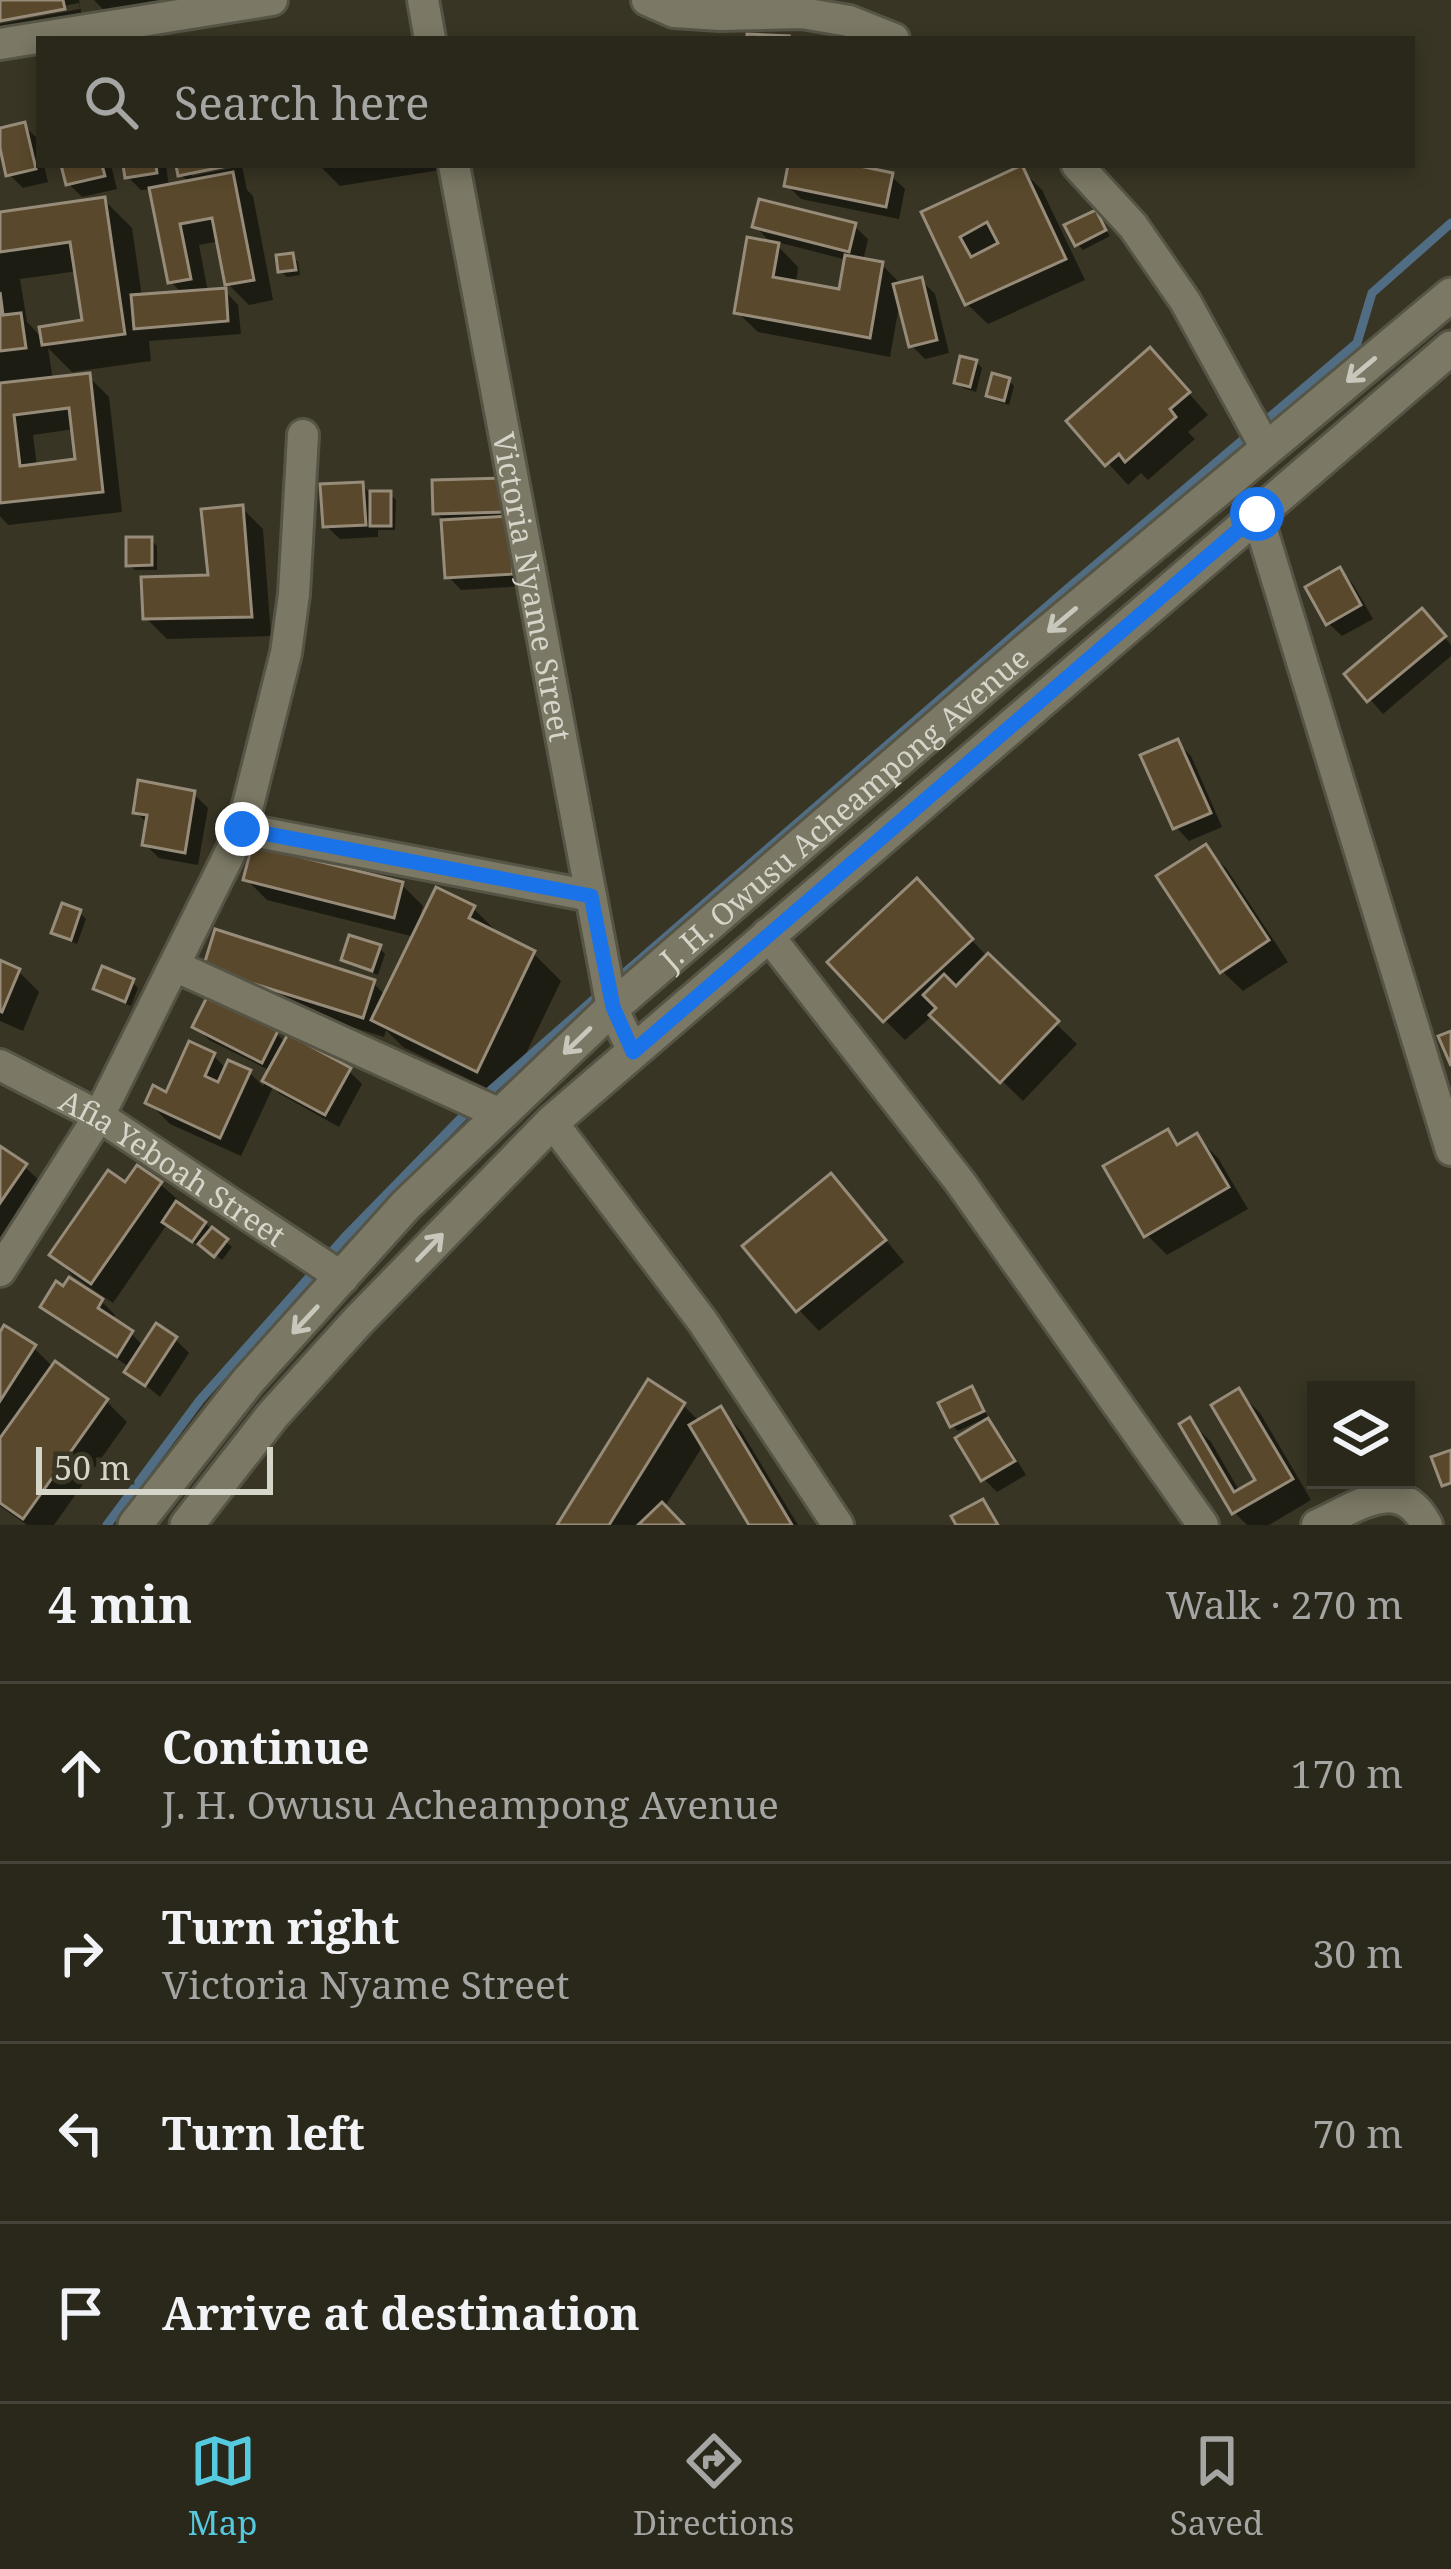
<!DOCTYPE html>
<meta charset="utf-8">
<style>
:root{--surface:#2a281b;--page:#323024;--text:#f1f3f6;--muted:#a5a6a3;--line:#46443a;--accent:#55cade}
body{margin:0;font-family:"Noto Serif",serif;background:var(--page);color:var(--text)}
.controls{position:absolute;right:36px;bottom:36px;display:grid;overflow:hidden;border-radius:0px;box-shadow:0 6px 18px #0003}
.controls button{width:108px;height:108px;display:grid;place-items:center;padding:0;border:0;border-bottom:3px solid var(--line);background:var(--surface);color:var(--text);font:60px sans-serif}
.scale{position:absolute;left:36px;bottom:30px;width:237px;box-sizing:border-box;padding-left:12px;border:6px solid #d6d5ca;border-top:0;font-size:33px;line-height:42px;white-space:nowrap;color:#d6d5ca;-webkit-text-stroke:9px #383524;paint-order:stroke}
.stop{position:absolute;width:36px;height:36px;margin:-27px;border:9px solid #1a73e8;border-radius:50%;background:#fff}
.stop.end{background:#1a73e8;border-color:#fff;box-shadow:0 3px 12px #0008}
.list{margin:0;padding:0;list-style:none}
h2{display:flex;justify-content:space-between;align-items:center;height:156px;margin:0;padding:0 48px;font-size:51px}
h2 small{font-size:39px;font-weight:400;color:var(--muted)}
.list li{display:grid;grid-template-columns:78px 1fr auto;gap:36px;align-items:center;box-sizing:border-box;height:180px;padding:0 48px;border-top:3px solid var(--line)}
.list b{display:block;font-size:45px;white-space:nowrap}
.list p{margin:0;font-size:39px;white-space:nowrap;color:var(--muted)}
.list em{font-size:39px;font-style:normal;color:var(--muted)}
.icon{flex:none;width:66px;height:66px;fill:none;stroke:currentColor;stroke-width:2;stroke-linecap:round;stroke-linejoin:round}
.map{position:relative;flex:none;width:1451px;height:1525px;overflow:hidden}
.search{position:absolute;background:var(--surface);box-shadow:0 6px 18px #0003;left:36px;right:36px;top:36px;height:132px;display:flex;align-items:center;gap:30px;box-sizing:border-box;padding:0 42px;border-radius:0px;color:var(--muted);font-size:45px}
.sheet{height:876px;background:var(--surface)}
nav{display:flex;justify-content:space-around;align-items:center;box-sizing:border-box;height:168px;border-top:3px solid var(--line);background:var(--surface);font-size:33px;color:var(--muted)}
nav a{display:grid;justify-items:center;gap:6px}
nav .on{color:var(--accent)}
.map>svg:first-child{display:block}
.shadow{fill:#0007;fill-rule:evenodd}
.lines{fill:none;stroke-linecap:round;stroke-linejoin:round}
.stream{stroke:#506d84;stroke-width:9}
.building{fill:#59482b;stroke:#978c7a;stroke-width:3;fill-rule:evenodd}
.minor-casing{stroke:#565445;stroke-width:36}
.tertiary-casing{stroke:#565445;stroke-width:39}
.minor{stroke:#7b7865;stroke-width:30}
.tertiary{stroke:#7b7865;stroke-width:33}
.oneway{stroke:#c8c7bb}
.route{stroke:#1a73e8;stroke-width:15}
.labels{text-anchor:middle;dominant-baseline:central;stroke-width:9;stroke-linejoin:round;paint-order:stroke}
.street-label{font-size:30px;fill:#d6d5ca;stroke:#383524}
</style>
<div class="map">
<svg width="1451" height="1525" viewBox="0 0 1451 1525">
<rect width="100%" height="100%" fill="#383524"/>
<g class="shadow">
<polygon points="0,0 79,0 84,29 0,45 0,24 80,9 79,3 0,18"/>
<polygon points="94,0 205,0 114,21"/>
<polygon points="24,126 38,139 39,165 44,165 48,182 23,188 9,174 0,131"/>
<polygon points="64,165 111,165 117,189 82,197 68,183"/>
<path d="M126,165h40l3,22 21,-4 -9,-8 -2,-10h39l-26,5v6l50,-10 5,24 6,6 20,104 -24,5 -21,-21 -8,-43 -21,4 9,47 17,-1 13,14 3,29 -92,7 2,20 -79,11 -24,-24 5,32 35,-4 21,21 13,115 -114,13 -8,-9v-301l104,-15 28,28 10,69 41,-3 -12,-12 -19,-93 -11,1 -13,-13zM78,271l7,52 -41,17 -17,-18 -7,-43zM74,429l4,33 -41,5 -4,-32z"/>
<polygon points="319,165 451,165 452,168 340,186"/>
<polygon points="791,165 840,165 891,176 905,189 899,219 801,199 787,185"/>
<polygon points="1021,169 1042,190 1085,280 988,324 967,304 925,213"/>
<polygon points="1095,213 1110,236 1083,250 1077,244"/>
<path d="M755,226h99l14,13 -5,22 19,4 20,20 19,-5 14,14 14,59 -24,6 -14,-14 -11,-45 -10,57 -132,-25 -21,-20 36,-67zM773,241l74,19 -6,32 -45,-8 2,-17z"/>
<polygon points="292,256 298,262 300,275 287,277 281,271"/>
<polygon points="976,362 982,368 976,392 963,388 957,382"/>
<polygon points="1170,372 1208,415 1188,432 1195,439 1148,480 1141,473 1128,485 1070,421"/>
<polygon points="1008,380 1014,386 1009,405 996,401 990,395"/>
<polygon points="362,485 370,494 390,494 396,500 395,530 378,530 378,537 340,539 326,526"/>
<polygon points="518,495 526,586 461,590 448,576 444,521 436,512"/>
<polygon points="242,508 263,529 271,636 167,639 146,618 211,578"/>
<polygon points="151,540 157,546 157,570 135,570 129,564"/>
<polygon points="1340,571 1353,584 1373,619 1342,636 1328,623"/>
<polygon points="1435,626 1451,645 1451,656 1383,714 1348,674"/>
<polygon points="1177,742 1191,756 1222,827 1189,841 1176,827"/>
<polygon points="194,794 208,808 198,865 159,858 145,844 149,825 136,812"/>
<polygon points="1205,848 1226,868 1288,962 1243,991 1222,971"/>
<polygon points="246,879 402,885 423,906 418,924 473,908 501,936 534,954 561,981 505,1097 403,1047 386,1030 384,1037 227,988 206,967 373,983 386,996 415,937 267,900"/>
<polygon points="938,903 992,962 1077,1044 1023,1101 933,1015 905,1040 885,1020"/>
<polygon points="80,913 86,919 77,944 60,938 54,932"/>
<polygon points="379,948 385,954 378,975 350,965 344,959"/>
<polygon points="0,964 18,971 39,992 23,1031 0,1021"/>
<polygon points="132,982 138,988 131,1006 103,995 97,989"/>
<polygon points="196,1027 276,1033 286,1043 349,1071 362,1084 339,1127 280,1094 273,1087 241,1156 170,1124 149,1103 168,1096 214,1056 227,1070 249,1072 263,1086 271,1071 209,1040"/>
<polygon points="1168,1132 1181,1146 1197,1137 1218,1158 1248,1209 1167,1255 1147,1235"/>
<polygon points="0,1149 25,1167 46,1187 0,1248"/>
<polygon points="160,1184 232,1247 222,1260 201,1243 199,1246 168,1223 113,1303 73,1276 53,1255 126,1186"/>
<polygon points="851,1198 904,1262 819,1331 799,1310 746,1247"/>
<polygon points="99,1299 115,1315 111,1321 131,1333 144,1347 157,1328 175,1339 189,1353 160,1397 128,1371 131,1368 57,1320 43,1307"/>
<polygon points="0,1337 34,1348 54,1368 106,1401 127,1422 54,1525 27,1525 0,1506"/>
<polygon points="649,1383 683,1405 700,1422 721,1410 741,1431 798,1525 753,1525 704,1444 664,1508 681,1525 561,1525"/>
<polygon points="972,1389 988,1417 985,1419 1001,1435 1026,1475 997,1492 984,1479 979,1421 958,1431 952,1425"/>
<polygon points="1239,1392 1260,1413 1311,1500 1269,1525 1247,1525 1234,1512 1190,1421 1211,1442 1240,1492 1259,1481"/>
</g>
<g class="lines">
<g class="stream">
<polyline points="613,983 1065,591 1357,343 1372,293 1451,223"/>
<polyline points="482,1098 600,994"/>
<polyline points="107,1525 200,1400 345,1237 470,1109"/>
</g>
</g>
<g class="building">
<polygon points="0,0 63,0 65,9 0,21"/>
<polygon points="747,34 789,36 788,39 747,39"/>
<polygon points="25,122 36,169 6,176 0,148 0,128"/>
<polygon points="61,165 102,165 105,176 66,185"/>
<polygon points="123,165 156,165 157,173 125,178"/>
<polygon points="176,165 227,165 227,166 178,176"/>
<polygon points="788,165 855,165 893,173 886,207 784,186"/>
<path d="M1022,165l44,94 -101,46 -44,-93zM987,222l11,21 -27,14 -11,-20z"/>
<polygon points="233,172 254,280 225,285 212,218 180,224 191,279 168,283 149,188"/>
<polygon points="105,197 125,334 42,345 39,327 82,320 70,242 0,252 0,212"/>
<polygon points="759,199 856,223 849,252 752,227"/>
<polygon points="1096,210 1106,230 1075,246 1064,225"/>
<polygon points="747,237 779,243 773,277 839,289 845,255 883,262 870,338 734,313"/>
<polygon points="293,253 296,270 278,272 276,255"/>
<polygon points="922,277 937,340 909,347 893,284"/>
<polygon points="226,288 228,321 134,329 131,295"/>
<polygon points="0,292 3,315 21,313 26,348 0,351"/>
<polygon points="1150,347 1190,392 1170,409 1176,417 1125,462 1119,454 1105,466 1066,421"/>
<polygon points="960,356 977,360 970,387 954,383"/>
<path d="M90,373l13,119 -103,11v-120zM69,408l6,51 -55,7 -6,-51z"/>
<polygon points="992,373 1010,378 1004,401 986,396"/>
<polygon points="505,478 506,512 433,514 432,480"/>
<polygon points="363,482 366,525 323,527 320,484"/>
<rect x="370" y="491" width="21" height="35"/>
<polygon points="243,505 252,617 143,619 141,577 208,575 201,509"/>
<polygon points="509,516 513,574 445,578 441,520"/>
<polygon points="126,537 152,537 152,565 126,566"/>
<polygon points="1340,567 1361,605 1326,625 1305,587"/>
<polygon points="1422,608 1446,636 1367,702 1344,674"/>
<polygon points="1178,739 1211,813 1173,829 1140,755"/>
<polygon points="138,780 195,791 185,853 142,845 147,815 133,813"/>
<polygon points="1206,844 1269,940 1220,973 1156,876"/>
<polygon points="252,845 403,882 394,918 243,880"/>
<polygon points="917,878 973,939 883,1022 827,962"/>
<polygon points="436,887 475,906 469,918 535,951 477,1072 371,1020"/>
<polygon points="62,903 81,910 71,940 51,933"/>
<polygon points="215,929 375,980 363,1018 203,968"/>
<polygon points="349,935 381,945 372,971 341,960"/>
<polygon points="988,953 1059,1021 1000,1083 929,1015 936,1008 923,995 944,974 956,986"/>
<polygon points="0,960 20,969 2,1012 0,1011"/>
<polygon points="102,966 134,979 125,1002 93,989"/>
<polygon points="208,995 278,1031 262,1063 192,1027"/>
<polygon points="1451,1031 1451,1066 1438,1036"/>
<polygon points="288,1034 351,1068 325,1115 262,1081"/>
<polygon points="189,1041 215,1053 205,1076 218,1082 228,1060 251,1070 220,1138 145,1103 153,1085 166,1092"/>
<polygon points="1168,1129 1177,1145 1197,1133 1229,1187 1144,1237 1103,1166"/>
<polygon points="0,1146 27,1164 0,1203"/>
<polygon points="137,1165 162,1182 91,1284 49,1255 108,1170 125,1182"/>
<polygon points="831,1173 886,1240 796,1312 742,1246"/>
<polygon points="176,1201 206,1222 192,1242 162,1222"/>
<polygon points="212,1227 228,1239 214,1257 198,1244"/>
<polygon points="69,1277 103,1299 98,1308 133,1331 117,1357 40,1307 56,1281 63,1286"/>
<polygon points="156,1323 177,1337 145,1386 124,1372"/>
<polygon points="4,1325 36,1345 0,1401 0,1332"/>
<polygon points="55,1361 108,1399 23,1519 0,1503 0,1438"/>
<polygon points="648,1379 685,1403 609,1525 557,1525"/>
<polygon points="972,1386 984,1411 950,1427 938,1403"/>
<polygon points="1239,1388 1293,1479 1232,1514 1179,1424 1190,1417 1234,1492 1255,1480 1211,1405"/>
<polygon points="721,1406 792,1525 749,1525 689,1425"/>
<polygon points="988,1418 1015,1461 981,1481 955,1438"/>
<polygon points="1451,1450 1451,1483 1442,1486 1431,1457"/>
<polygon points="983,1499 998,1525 956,1525 951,1516"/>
<polygon points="662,1502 684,1525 638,1525"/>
</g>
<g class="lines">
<defs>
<g id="minor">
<polyline points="423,0 430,39"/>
<polyline points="647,0 674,12 720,15 802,13 849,21 894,39"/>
<polyline points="0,44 272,0"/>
<path id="s1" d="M454,165l158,843 21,43"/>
<polyline points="1077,165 1133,226 1185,301 1267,450"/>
<polyline points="1257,514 1451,1150"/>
<polyline points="242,829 286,653 294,594 303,435"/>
<polyline points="767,934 960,1182 1203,1525"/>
<polyline points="175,966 500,1114"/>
<path id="s2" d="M0,1065l99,51 244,162"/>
<polyline points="552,1122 703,1322 838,1525"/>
<polyline points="0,1271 99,1116 242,829 591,896"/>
<path d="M1317,1525c40,-18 82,-52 110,0"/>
</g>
<g id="tertiary">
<path id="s3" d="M135,1525l113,-144 158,-176 206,-197 412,-356 427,-357"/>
<polyline points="187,1525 272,1416 357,1322 552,1122 1451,348"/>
</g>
</defs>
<use href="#minor" class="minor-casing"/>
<use href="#tertiary" class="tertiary-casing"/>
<use href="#minor" class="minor"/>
<use href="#tertiary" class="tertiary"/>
</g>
<defs><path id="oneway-shaft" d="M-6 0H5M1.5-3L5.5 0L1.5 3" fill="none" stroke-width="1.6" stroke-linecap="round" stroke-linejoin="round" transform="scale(3)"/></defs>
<g class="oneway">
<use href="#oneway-shaft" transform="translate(1361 370) rotate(140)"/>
<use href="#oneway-shaft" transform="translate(1062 620) rotate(140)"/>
<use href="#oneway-shaft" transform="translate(577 1041) rotate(136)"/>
<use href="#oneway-shaft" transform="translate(430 1247) rotate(-46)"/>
<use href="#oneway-shaft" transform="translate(305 1320) rotate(133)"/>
</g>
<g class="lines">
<polyline class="route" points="242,829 591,896 613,1007 633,1052 1257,514"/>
</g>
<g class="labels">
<g class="street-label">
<text stroke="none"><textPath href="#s1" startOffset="429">Victoria Nyame Street</textPath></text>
<text stroke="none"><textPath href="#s3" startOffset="1011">J. H. Owusu Acheampong Avenue</textPath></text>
<text stroke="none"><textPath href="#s2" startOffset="201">Afia Yeboah Street</textPath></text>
</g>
</g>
</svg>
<div class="controls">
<button><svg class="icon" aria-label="layers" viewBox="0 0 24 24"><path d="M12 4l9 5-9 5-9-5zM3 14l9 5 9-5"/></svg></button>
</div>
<div class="scale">50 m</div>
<div class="stop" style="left:1257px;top:514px"></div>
<div class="stop end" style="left:242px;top:829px"></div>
<div class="search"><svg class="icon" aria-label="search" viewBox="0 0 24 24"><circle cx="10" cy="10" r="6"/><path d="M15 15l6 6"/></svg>Search here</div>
</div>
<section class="sheet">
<h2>4 min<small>Walk · 270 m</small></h2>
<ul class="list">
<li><svg class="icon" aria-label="ahead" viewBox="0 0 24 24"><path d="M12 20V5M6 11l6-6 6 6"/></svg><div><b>Continue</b><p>J. H. Owusu Acheampong Avenue</p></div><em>170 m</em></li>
<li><svg class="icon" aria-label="right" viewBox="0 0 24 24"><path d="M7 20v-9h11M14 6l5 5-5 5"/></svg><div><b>Turn right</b><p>Victoria Nyame Street</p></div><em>30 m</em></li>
<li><svg class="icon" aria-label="left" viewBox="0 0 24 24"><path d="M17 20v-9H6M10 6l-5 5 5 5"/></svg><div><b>Turn left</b></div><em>70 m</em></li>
<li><svg class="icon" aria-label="arrive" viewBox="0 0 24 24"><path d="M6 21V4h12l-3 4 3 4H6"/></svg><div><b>Arrive at destination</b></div></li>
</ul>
</section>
<nav>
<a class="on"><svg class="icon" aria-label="map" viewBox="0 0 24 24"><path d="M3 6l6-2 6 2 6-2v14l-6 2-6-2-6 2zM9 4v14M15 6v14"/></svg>Map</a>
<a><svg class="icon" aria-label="directions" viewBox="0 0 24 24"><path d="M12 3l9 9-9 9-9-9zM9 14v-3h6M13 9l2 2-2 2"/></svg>Directions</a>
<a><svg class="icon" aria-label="saved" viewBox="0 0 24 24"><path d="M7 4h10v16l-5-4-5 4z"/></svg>Saved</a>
</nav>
